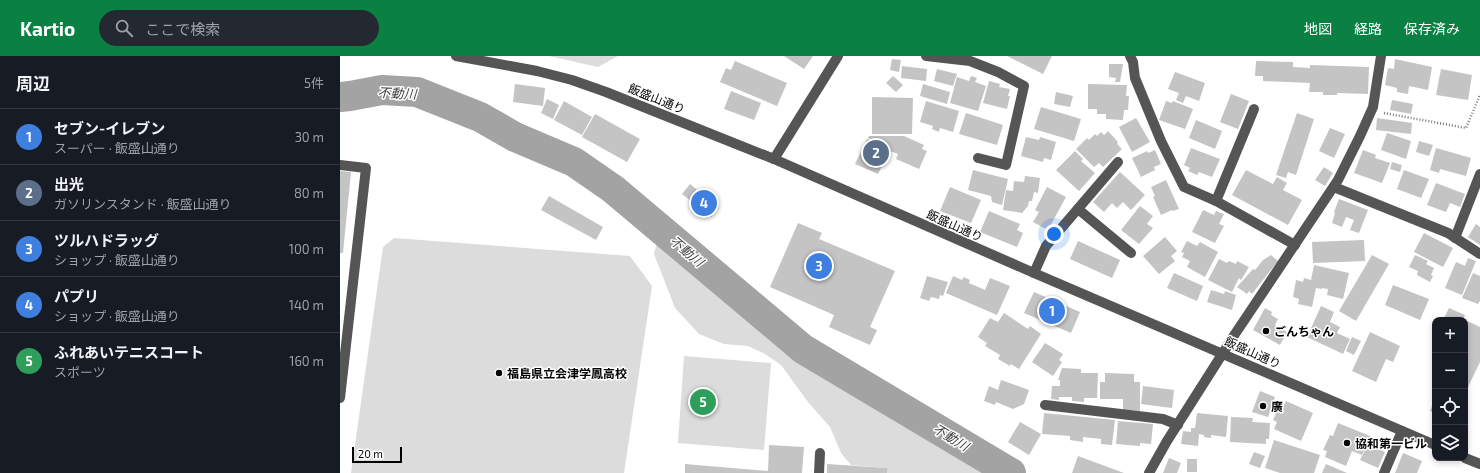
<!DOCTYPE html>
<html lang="ja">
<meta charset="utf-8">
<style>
:root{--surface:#171b24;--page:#242831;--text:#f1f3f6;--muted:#9ea1a6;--line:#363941;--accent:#0b8043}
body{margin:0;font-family:"Exo 2","Noto Sans JP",sans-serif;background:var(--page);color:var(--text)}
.controls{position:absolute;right:12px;bottom:12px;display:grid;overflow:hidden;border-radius:8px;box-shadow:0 2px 6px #0003}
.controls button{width:36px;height:36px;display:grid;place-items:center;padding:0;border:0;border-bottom:1px solid var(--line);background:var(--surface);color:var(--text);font:20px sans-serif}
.scale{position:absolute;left:12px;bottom:10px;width:50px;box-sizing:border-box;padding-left:4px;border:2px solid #000;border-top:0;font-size:11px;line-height:14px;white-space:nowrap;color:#000;-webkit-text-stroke:3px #fff;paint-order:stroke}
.you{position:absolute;left:714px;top:178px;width:14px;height:14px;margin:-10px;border:3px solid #fff;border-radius:50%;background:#1a73e8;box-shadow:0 0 0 6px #1a73e833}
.badge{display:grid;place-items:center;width:26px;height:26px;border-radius:50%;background:var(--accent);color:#fff;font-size:13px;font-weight:700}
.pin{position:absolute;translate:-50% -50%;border:2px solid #fff;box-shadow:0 1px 4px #0006}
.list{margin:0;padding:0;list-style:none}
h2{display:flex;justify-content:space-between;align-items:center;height:52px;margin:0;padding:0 16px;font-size:17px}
h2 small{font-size:13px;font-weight:400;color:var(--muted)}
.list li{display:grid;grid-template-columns:26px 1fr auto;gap:12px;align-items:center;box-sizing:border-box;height:56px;padding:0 16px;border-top:1px solid var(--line)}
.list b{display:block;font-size:15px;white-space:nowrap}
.list p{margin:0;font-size:13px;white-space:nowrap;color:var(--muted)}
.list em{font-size:13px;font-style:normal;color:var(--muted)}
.icon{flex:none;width:22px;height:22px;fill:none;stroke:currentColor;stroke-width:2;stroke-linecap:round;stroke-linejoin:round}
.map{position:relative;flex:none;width:1140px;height:417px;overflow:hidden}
header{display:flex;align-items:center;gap:24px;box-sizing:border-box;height:56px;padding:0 20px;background:var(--accent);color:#fff}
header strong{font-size:19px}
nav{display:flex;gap:22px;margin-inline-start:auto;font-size:14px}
.search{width:280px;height:36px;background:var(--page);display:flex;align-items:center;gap:10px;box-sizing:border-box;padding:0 14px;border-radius:22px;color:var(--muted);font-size:15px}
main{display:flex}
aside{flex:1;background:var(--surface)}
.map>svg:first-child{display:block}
.green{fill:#dcdcdc}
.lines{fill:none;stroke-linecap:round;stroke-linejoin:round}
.river{stroke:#a3a3a3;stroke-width:30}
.building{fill:#c4c4c4}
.path{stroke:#777;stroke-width:2.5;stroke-dasharray:1 2;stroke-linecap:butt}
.minor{stroke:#555;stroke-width:10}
.poi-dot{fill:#000;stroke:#fff;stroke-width:1.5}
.labels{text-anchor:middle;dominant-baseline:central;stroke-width:3;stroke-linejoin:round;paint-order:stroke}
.street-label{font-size:12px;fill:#000;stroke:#fff}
.poi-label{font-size:12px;font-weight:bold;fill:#000;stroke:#fff;text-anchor:start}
.water-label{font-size:13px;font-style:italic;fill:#444;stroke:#fff}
</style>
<header>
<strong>Kartio</strong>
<div class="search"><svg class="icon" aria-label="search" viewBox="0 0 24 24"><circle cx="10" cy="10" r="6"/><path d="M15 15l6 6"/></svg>ここで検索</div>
<nav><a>地図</a><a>経路</a><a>保存済み</a></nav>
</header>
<main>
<aside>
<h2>周辺<small>5件</small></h2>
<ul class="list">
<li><span class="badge" style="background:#3f7fe0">1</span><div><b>セブン-イレブン</b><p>スーパー · 飯盛山通り</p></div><em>30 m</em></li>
<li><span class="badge" style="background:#5c6f8a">2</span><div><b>出光</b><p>ガソリンスタンド · 飯盛山通り</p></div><em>80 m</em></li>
<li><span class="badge" style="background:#3f7fe0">3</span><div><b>ツルハドラッグ</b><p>ショップ · 飯盛山通り</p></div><em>100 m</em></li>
<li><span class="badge" style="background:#3f7fe0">4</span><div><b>パプリ</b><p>ショップ · 飯盛山通り</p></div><em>140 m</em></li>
<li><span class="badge" style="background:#2e9e5b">5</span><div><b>ふれあいテニスコート</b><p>スポーツ</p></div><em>160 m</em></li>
</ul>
</aside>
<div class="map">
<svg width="1140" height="417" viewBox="0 0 1140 417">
<rect width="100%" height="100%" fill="#fff"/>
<g class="green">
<polygon points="209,0 278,0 258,11"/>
<polygon points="54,182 290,200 312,230 284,417 11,417 43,191"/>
<polygon points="322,185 330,188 449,288 533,342 584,371 641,408 658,417 547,417 547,412 511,409 501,397 490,371 468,346 441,309 425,298 408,290 384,288 359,278 335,252 314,198 317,187"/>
<polygon points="344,300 431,307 424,394 338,387"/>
</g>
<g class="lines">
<polyline class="river" points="0,41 10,40 42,34 77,36 140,61 175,81 234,106 273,133 463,293 671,417"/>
</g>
<g class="building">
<polygon points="444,0 473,0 464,13"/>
<polygon points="667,0 712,0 703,18"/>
<polygon points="552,3 561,4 559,16 550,14"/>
<polygon points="1055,3 1092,11 1088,34 1069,30 1068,38 1057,36 1057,32 1045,29 1048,12 1054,13"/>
<polygon points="395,5 447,27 437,50 380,26 386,12 391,14"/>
<polygon points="916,5 953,6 953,11 970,12 970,9 1029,11 1028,38 997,37 997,39 983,39 983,36 969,36 970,27 923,25 923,20 915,20"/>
<polygon points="769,8 783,8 780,26 775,26 776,22 769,21"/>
<polygon points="562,10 587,13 586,25 561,22"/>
<polygon points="597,13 617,18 613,30 594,25"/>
<polygon points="1101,13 1132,19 1128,44 1096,39"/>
<polygon points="835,16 865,27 859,45 846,40 843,47 836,44 839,37 828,33"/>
<polygon points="553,20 563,29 556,36 546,27"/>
<polygon points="631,20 637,22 635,26 646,30 638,55 610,47 617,21 629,25"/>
<polygon points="649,25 660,28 659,31 670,33 668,40 670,40 667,53 643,47"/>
<polygon points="175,28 205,32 203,50 173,46"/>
<polygon points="583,28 610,36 607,48 580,40"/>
<polygon points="748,28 787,29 786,40 789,40 788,54 784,54 783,64 766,63 766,58 757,58 757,53 748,53"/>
<polygon points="391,35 421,47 414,64 384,53"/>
<polygon points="716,36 733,40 730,51 714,48"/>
<polygon points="891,38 909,45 898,73 880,66"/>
<polygon points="532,41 573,42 572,78 532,78"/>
<polygon points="207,43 219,49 213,63 201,57"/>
<polygon points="1052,44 1073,48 1071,58 1050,54"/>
<polygon points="224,45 252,61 242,79 214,64"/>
<polygon points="586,45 619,55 613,76 600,72 599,76 592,73 593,70 580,66"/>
<polygon points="826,45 832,47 833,45 853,53 845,73 819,64"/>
<polygon points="701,51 741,63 734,85 694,73"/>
<polygon points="626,57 663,69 657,89 619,78"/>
<polygon points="957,57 974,63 956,119 948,116 946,122 936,119"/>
<polygon points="255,58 300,83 287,106 242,81"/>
<polygon points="796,62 810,86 792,96 779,71"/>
<polygon points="1037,62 1072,67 1071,78 1036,74"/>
<polygon points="856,64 882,75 875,93 849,82"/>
<polygon points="990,72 1005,78 994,102 979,95"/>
<polygon points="768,75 778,86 777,88 782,93 763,111 759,107 754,111 736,93 747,82 749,84 755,78 757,80 761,76 764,79"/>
<polygon points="1047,77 1071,85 1066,103 1041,94"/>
<polygon points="529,80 564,80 584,89 582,93 587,95 579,113 556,103 558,98 550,95 551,93 528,82"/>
<polygon points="686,81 699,84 700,81 716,86 711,104 704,102 703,106 681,100"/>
<polygon points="527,83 550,94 538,118 515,108"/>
<polygon points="1079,85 1093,89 1089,100 1076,96"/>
<polygon points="851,92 880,103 872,121 859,116 857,119 848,115 850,112 844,109"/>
<polygon points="1096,92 1131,102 1126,120 1100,113 1099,117 1090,114"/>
<polygon points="815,94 821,108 814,111 815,114 801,121 792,102 807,95 808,97"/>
<polygon points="1023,94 1036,99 1035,102 1050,107 1042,127 1014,117"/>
<polygon points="735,95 743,103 741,105 755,117 739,135 716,114"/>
<polygon points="1052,106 1062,109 1060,116 1050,113"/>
<polygon points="984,111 993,117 985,130 975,124"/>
<polygon points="633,114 668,123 662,149 652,146 651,140 628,134"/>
<polygon points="906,114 933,128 937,121 947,127 943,134 962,144 948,169 892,139"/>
<polygon points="1064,114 1089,123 1081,142 1057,133"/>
<polygon points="0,115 11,116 3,197 0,197"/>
<polygon points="780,116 805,139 791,154 783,146 777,152 772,147 764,156 753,146"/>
<polygon points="685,120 700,122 698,137 694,136 692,145 689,145 688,150 682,157 663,154 666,134 673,135 674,125 684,126"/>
<polygon points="826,124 839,153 833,155 832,154 821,159 813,141 815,140 811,131"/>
<polygon points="1096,127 1125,138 1120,151 1110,147 1106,156 1087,149"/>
<polygon points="350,128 379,152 371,161 342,138"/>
<polygon points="610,131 641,144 631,167 600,155"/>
<polygon points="707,131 726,141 708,174 693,166 699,156 695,154"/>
<polygon points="209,140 263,171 256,184 201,154"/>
<polygon points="999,143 1028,154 1019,177 1010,174 1014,164 1006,161 1002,171 992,167 995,157 994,156"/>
<polygon points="800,150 813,160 807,168 813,172 799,188 781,174"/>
<polygon points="863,154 874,159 876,155 884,158 879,168 884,170 875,187 852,176"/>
<polygon points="649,155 680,168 677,174 683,177 677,191 640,176"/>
<polygon points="458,167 482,177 479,183 555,215 530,271 537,274 530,289 489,271 494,259 430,231"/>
<polygon points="1136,168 1140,171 1140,189 1128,181"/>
<polygon points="1084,177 1113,192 1103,211 1074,196"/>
<polygon points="825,181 837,195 831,200 835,205 819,218 803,200"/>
<polygon points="1024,184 1025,205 973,207 972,186"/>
<polygon points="738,185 780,204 772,222 730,203"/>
<polygon points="847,185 857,190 860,186 878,196 865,221 847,211 850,205 842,201 844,197 841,196"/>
<polygon points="931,199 938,205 912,238 909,235 907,238 897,231 913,213 915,214 923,204"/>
<polygon points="1032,199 1049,208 1016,265 999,255"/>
<polygon points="1075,199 1088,205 1086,208 1094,212 1091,219 1093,220 1090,226 1077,219 1078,215 1069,211"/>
<polygon points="1128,202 1136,205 1122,239 1105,232 1116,206 1125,210"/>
<polygon points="879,203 887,207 889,205 896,208 897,205 909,211 901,224 899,222 892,236 868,224"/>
<polygon points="974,209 1009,217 1003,243 987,239 988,233 982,232 982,233 976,232 972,251 958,248 959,243 953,241 956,224 963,226 964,222 971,224"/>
<polygon points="834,217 863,230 857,245 827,232"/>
<polygon points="1133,217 1140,220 1140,245 1138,248 1122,242"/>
<polygon points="587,220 608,226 603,240 600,239 599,243 591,241 589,245 580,242"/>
<polygon points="613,220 622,224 624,221 630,224 629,227 645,234 650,222 670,230 657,259 606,237"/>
<polygon points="1053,229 1089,243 1080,264 1045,249"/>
<polygon points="871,234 884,238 885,235 896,239 892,254 867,246"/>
<polygon points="694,236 740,256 731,277 684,257"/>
<polygon points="981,250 994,256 990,266 1000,271 997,277 1010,283 1003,298 967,281"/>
<polygon points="925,252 932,256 931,259 938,263 935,269 947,276 940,289 913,274"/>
<polygon points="1109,252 1125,259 1123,264 1103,264"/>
<polygon points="664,257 688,273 690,270 701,278 679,313 671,308 670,310 658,303 660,299 645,290 647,287 638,281 650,262 658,266"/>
<polygon points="1125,264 1140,271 1140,306 1128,331 1125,329 1125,287 1128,281 1125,280"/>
<polygon points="1030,276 1060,290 1053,306 1046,303 1036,326 1012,315"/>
<polygon points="1012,281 1021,285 1014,299 1006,295"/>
<polygon points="705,287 723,298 719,304 722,306 713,320 692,306"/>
<polygon points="722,312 741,313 741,317 758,317 757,342 744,342 744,346 732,345 732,341 719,341 719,344 711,343 712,330 720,330 720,324 718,324"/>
<polygon points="765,317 794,318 794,326 800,326 800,355 783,354 783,343 760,343 760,326 765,326"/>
<polygon points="661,324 689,334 684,348 673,353 656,346 655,349 644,345 649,330 658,334"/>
<polygon points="803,330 834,334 832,352 801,348"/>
<polygon points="920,335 935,341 928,361 912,356"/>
<polygon points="1095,343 1095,357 1090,355"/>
<polygon points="946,345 973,357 961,385 934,373 937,366 933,364 940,349 943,351"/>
<polygon points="704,357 775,364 772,389 761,388 761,383 743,381 743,386 730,384 730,380 702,378"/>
<polygon points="857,357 888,360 886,381 871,379 871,382 864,381 864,379 859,378 858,390 841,388 843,375 851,376 851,372 855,372"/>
<polygon points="891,361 913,362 912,366 930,367 929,383 926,383 926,388 890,386"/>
<polygon points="778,365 813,368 811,388 800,387 800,390 776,388"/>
<polygon points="680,366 701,378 689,399 668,386"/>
<polygon points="998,367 1030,380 1022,399 1012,395 1006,410 985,401 987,395 983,394 990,379 993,380"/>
<polygon points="934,384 980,399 974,417 940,417 925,412"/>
<polygon points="1028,388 1045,396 1038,412 1020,404"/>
<polygon points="429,389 464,391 462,417 345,417 345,408 428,415"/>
<polygon points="914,396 925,400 920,412 909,408"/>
<polygon points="1063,397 1082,405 1077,417 1055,417"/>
<polygon points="738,400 784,417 732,417"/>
<polygon points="829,402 841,407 837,417 823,417"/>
<rect x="847" y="403" width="10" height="13"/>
<polygon points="487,408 547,412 547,417 487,417"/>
<polygon points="986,408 1007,417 982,417"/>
</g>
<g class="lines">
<polyline class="path" points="1044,57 1126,72 1140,39"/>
<g class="minor">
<polyline points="116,0 197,15 232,24 266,36 434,103 694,217 1095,389"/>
<polyline points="586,0 630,5 658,16 684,30 666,109 638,102"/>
<polyline points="790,0 793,6 795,22 821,85 844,131 876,145 955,189"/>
<polyline points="434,103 498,0"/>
<polyline points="0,109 26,112 0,342"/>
<polyline points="994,131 1108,177 1140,198"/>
<polyline points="876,145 914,53"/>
<polyline points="738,153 791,197"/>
<polyline points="1115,182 1140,118"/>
<polyline points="694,217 706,190 778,106"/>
<polyline points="705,349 823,363 838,369"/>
<polyline points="1125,402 1140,408"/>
<polyline points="479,417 480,397"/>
<polyline points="809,417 827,385 895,278 998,124 1020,80 1033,51 1041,0"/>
<polyline points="1044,417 1062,375"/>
</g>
</g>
<g class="poi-dot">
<circle cx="926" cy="275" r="4"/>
<circle cx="159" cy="317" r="4"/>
<circle cx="923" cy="350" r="4"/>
<circle cx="1007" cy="387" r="4"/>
</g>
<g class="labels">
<g class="street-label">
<text transform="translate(317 42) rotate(22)">飯盛山通り</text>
<text transform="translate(615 169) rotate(24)">飯盛山通り</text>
<text transform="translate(913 296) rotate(24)">飯盛山通り</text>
</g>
<g class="poi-label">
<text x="934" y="275">ごんちゃん</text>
<text x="167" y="317">福島県立会津学鳳高校</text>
<text x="931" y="350">廣</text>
<text x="1015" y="387">協和第一ビル</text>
</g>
<g class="water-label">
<text transform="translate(57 37) rotate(3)">不動川</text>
<text transform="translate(347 195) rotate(40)">不動川</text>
<text transform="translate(611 381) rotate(31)">不動川</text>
</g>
</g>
</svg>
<div class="controls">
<button>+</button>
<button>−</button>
<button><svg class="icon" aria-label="locate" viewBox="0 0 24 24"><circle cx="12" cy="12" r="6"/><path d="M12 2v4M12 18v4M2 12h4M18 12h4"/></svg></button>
<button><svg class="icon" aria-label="layers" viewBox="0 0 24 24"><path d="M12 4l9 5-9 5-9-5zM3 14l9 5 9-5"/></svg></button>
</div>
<div class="scale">20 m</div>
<div class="you"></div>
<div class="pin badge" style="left:712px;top:255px;background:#3f7fe0">1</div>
<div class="pin badge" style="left:536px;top:97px;background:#5c6f8a">2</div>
<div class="pin badge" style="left:479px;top:210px;background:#3f7fe0">3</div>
<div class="pin badge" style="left:364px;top:147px;background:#3f7fe0">4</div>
<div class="pin badge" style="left:363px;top:346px;background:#2e9e5b">5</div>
</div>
</main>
